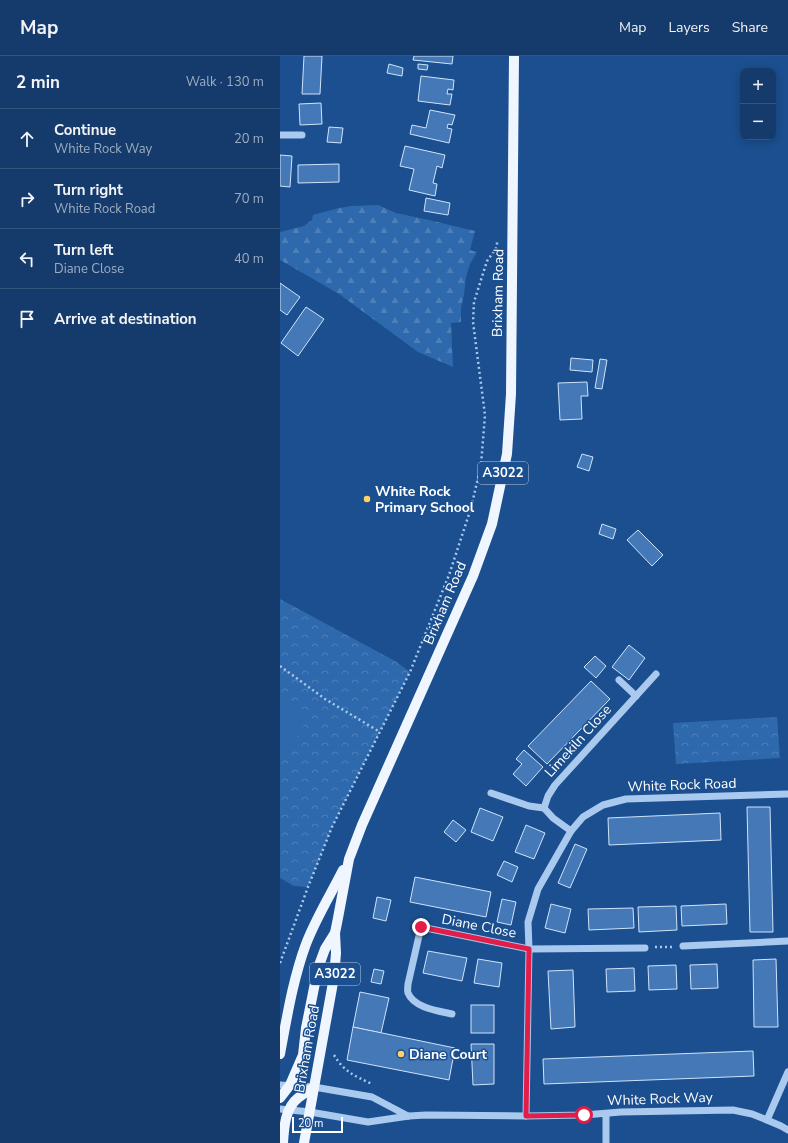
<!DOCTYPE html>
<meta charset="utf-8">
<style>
:root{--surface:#143b6b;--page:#214673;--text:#f1f3f6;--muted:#9dadc1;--line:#33557e}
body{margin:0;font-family:"Nunito Sans",sans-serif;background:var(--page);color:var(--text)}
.controls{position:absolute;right:12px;top:12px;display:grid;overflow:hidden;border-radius:8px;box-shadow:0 2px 10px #0003}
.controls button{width:36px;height:36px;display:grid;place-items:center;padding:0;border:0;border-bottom:1px solid var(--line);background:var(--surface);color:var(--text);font:20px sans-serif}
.scale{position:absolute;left:12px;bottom:10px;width:51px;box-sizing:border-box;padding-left:4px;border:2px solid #fff;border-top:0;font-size:11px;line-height:14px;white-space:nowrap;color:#fff;-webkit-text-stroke:3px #1b4f8f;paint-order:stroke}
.stop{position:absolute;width:12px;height:12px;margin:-9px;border:3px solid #e11d48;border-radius:50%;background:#fff}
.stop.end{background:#e11d48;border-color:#fff;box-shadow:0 1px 4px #0008}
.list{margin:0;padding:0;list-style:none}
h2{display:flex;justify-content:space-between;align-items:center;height:52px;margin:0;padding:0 16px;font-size:17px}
h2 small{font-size:13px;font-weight:400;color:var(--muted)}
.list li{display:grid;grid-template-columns:26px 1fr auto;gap:12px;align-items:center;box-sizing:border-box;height:60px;padding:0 16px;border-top:1px solid var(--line)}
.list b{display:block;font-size:15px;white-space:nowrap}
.list p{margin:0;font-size:13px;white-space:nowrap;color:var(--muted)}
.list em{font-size:13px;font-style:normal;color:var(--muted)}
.icon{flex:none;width:22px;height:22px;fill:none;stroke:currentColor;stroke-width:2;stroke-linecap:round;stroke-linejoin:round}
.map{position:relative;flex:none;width:508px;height:1087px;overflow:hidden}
header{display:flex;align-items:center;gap:24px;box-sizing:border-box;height:56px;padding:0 20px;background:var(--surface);border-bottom:1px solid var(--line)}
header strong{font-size:19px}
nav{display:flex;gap:22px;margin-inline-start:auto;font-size:14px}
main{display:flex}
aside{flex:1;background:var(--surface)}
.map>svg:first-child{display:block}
.forest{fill:url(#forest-firs)}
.park{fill:url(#park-crowns)}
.pitch{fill:#2e69ad}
.building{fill:#4478b7;stroke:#cfe3fa}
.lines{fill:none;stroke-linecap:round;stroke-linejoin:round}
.path{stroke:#a9c9ee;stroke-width:2.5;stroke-dasharray:2 3;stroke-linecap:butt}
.minor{stroke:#a9c9ee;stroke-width:7}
.major{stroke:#f0f6ff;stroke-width:10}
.route{stroke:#e11d48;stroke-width:5}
.poi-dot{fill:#ffd166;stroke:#1b4f8f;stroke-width:1.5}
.labels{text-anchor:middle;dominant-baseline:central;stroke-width:3;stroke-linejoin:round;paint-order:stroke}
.shield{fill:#1b4f8f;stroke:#bbcadd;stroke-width:1}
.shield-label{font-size:13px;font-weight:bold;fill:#fff}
.street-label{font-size:14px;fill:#fff;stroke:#1b4f8f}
.poi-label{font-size:14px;font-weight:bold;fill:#fff;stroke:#1b4f8f;text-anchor:start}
</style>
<header>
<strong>Map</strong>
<nav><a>Map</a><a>Layers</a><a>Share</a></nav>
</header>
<main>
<aside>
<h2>2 min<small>Walk · 130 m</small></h2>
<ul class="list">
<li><svg class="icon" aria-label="ahead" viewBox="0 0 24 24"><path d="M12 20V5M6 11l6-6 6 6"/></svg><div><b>Continue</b><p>White Rock Way</p></div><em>20 m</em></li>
<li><svg class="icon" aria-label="right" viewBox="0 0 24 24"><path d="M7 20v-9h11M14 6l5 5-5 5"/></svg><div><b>Turn right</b><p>White Rock Road</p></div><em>70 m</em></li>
<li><svg class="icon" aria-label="left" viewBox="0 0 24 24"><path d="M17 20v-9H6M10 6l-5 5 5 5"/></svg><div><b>Turn left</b><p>Diane Close</p></div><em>40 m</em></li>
<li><svg class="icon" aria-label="arrive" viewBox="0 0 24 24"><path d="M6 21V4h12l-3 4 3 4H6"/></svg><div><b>Arrive at destination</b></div></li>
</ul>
</aside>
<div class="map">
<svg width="508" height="1087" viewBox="0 0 508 1087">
<defs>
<pattern id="forest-firs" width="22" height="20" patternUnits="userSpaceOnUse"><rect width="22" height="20" fill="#2e69ad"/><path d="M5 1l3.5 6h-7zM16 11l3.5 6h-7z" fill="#4d80b9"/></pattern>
<pattern id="park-crowns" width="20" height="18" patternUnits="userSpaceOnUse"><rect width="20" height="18" fill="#2e69ad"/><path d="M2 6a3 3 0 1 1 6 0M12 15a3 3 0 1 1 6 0" fill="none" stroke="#4d80b9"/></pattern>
</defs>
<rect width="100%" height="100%" fill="#1b4f8f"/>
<polygon class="forest" points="98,149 116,157 149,164 195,175 190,194 197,196 190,208 186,221 184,238 181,252 181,266 171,267 173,311 138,296 59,238 0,204 0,176 24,170 32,164 33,159 59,152 71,150"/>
<g class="park">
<polygon points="0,543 115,605 130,616 52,771 28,831 14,830 0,822"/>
<polygon points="497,661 500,702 396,708 393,667"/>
</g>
<polygon class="pitch" points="0,640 30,659 0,708"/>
<g class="building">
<polygon points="24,0 42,0 40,38 22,38"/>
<polygon points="134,0 173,0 172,8 133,4"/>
<polygon points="109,8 123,12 122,20 107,17"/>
<polygon points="138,8 148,9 147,14 138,13"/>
<polygon points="141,20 174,24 173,34 168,33 167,38 172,38 170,49 138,45"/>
<polygon points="41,47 42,68 20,69 19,48"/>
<polygon points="150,54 175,59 172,69 168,68 167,72 172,73 169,87 130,78 132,69 146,72"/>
<polygon points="49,71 63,72 61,87 47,86"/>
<polygon points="125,90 165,99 162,112 157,110 153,127 157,128 155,140 129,134 134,113 120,110"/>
<polygon points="0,99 12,100 10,131 0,130"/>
<polygon points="59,108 59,126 18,127 18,109"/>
<polygon points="146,142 170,147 168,159 144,155"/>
<polygon points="0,227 20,241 7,259 0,254"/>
<polygon points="26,251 44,263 18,300 1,287"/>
<polygon points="291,302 313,304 312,316 290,314"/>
<polygon points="320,303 327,304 322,333 315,332"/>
<polygon points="307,326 308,340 301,340 302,363 280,364 278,327"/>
<polygon points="302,398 313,401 309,415 297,411"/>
<polygon points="322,468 336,473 333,483 319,478"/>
<polygon points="358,474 383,499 372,510 347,484"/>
<polygon points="349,589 365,602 349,624 332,611"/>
<polygon points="315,600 326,610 316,622 304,611"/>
<polygon points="311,625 330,643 267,708 248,690"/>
<polygon points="244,694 263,711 246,730 233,718 242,708 236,703"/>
<polygon points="467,751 490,751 493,876 470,876"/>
<polygon points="200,752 223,761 213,785 191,776"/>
<polygon points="440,757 441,784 329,789 328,762"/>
<polygon points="173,764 186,774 176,786 164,776"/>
<polygon points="246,769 265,777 254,803 235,796"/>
<polygon points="295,788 307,793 290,832 278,827"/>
<polygon points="224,805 238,811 232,826 217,819"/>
<polygon points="135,821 211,836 206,861 130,846"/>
<polygon points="97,841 111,844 106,865 93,862"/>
<polygon points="222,843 236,846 231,869 217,866"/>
<polygon points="271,848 291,853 285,877 265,872"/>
<polygon points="446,848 447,868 402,870 401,850"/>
<polygon points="396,850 397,874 359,876 358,851"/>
<polygon points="353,852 354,872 309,874 308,853"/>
<polygon points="148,895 187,902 182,925 143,917"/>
<polygon points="198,903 222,907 219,931 194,927"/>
<polygon points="496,903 498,971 474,971 473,904"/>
<polygon points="437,908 438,932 411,933 410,909"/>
<polygon points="396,909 397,933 369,934 368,910"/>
<polygon points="354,912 355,935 327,936 326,913"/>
<polygon points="94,913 104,915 101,928 91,926"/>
<polygon points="293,914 295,971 271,973 268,915"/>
<polygon points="80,936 109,942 101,977 73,971"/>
<rect x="191" y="949" width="23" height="28"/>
<polygon points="73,971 175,992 169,1024 67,1004"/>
<polygon points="191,988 214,988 214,1028 193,1029"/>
<polygon points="473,995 474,1020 264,1028 263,1003"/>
</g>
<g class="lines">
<g class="path">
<polyline points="0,610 45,643 100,676"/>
<polyline points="375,891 392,891"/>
<polyline points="0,907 28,831 52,771 130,616 169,519 191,452 201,409 205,359 193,266 194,246 207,205 217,191 217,186"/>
<path d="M54,999c10,17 21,21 38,29"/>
</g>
<g class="minor">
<polyline points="0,79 22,79"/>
<polyline points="339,624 356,640"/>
<polyline points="211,737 249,750 264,752"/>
<polyline points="291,775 273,762 264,752 268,740 275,729 376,618"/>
<polyline points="403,890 508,885"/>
<path d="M172,958c-13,-3 -38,-6 -44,-21 -1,-3 0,-6 0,-9l13,-57 108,22 116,-1"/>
<polyline points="0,1029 34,1031 92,1041 128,1060"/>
<polyline points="0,1053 30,1056 88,1066 129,1060 146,1059 246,1060 304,1059 341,1056 453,1054 472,1058 487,1064 501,1070 508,1074"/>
<polyline points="246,1060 249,893 248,866 258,833 291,775 303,761 323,749 346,743 508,738"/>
<polyline points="487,1064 508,1016"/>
<polyline points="326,1087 326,1058"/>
</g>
<g class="major">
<path d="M0,998c7,-37 13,-75 26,-110 10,-26 25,-50 37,-74"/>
<polyline points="0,1042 10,1029 23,999 26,972 38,912 45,893 55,877"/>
<path d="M3,1087c1,-15 2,-35 15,-45 4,-4 11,-7 16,-11"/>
<polyline points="24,1087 54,921 56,897 55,877 58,862 69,803 82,769 193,520 212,468 227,398 231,338 234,0"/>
</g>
</g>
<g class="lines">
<polyline class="route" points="141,871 249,893 246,1060 304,1059"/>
</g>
<g class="poi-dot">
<circle cx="87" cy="443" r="4"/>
<circle cx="121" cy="998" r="4"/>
</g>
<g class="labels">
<g class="shield">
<rect x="198" y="406" width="50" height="22" rx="3"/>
<rect x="30" y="907" width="50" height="22" rx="3"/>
</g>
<g class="shield-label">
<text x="223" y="417">A3022</text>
<text x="55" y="918">A3022</text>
</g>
<g class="street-label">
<text transform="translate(218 237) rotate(-89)">Brixham Road</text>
<text transform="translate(165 547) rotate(-67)">Brixham Road</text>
<text transform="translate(298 685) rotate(-48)">Limekiln Close</text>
<text transform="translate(402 729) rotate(-2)">White Rock Road</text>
<text transform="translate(199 870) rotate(11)">Diane Close</text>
<text transform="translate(27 993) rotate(-80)">Brixham Road</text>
<text transform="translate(380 1043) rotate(-2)">White Rock Way</text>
</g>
<g class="poi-label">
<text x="95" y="435">White Rock<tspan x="95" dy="16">Primary School</tspan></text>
<text x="129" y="998">Diane Court</text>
</g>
</g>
</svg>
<div class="controls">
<button>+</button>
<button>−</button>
</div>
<div class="scale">20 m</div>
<div class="stop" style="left:304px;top:1059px"></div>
<div class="stop end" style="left:141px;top:871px"></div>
</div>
</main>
